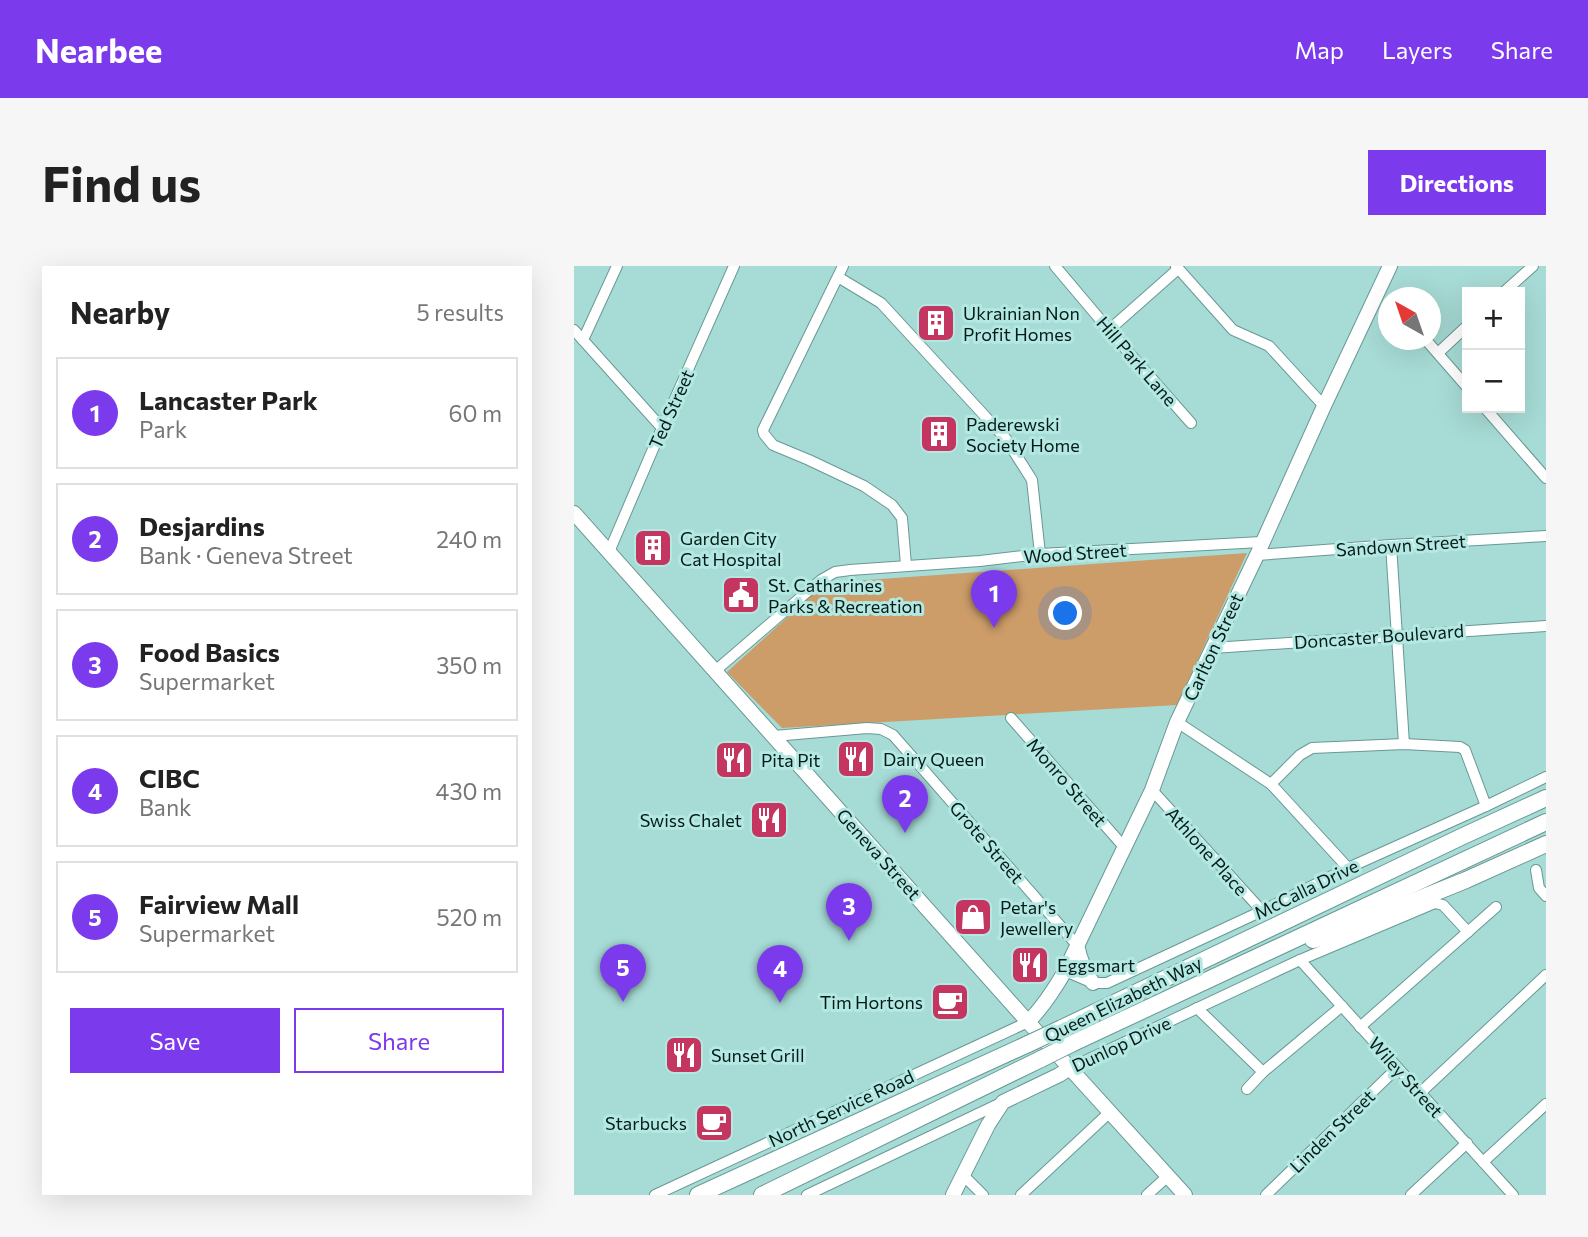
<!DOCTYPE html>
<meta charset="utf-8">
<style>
:root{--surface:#fff;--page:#f6f6f6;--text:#222;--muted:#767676;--line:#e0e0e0;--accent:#7c3aed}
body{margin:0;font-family:Commissioner,sans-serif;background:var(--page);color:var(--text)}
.controls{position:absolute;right:21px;top:21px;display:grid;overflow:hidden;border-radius:0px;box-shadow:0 7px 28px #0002}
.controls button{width:63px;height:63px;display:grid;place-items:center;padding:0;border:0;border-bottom:2px solid var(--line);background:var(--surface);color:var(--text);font:35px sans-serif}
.compass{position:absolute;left:804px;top:21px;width:63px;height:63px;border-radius:50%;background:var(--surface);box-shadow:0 7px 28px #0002;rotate:320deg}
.you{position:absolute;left:492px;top:348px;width:24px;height:24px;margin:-18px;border:5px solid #fff;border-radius:50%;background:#1a73e8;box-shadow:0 0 0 10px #1a73e833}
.badge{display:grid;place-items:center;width:46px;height:46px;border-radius:50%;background:var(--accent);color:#fff;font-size:23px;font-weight:700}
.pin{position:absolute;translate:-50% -58px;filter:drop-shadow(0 2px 4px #0008)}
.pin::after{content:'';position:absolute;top:37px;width:24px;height:21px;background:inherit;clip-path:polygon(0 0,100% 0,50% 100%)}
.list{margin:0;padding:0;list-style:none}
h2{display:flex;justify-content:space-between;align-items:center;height:91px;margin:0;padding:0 28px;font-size:30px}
h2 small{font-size:23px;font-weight:400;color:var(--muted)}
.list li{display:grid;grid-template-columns:46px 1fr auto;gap:21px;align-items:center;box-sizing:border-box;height:112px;margin:0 14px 14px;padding:0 14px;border:2px solid var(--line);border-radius:0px}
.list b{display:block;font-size:26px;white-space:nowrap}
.list p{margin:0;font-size:23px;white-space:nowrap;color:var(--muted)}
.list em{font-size:23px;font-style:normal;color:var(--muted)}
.actions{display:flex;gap:14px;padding:21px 28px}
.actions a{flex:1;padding:16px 0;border:2px solid var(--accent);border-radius:0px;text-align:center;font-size:24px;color:var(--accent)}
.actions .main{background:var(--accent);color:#fff}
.map{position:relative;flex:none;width:972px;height:929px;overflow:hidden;border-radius:0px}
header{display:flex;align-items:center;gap:42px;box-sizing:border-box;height:98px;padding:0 35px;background:var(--accent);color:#fff}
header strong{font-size:33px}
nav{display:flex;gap:38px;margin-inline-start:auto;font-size:24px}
.intro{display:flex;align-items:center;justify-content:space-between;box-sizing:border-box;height:168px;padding:0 42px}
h1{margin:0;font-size:49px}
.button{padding:18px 32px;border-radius:0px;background:var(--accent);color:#fff;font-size:24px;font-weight:700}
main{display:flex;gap:42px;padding:0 42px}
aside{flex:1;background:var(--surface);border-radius:0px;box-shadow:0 7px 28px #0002}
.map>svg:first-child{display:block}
.green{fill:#cc9c69}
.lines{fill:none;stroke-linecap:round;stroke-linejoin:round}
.minor-casing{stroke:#689994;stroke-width:12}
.major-casing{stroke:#689994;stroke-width:16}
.highway-casing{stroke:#689994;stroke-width:18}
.minor{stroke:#fff;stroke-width:10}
.major{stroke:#fff;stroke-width:14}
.highway{stroke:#fff;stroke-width:16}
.highway-bridge-casing{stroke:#689994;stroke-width:18;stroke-linecap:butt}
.highway-bridge{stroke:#fff;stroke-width:16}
.labels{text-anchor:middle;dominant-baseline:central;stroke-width:6;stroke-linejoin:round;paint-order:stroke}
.poi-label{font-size:18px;fill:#061a18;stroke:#b4e8e2;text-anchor:start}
.street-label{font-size:18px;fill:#061a18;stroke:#b4e8e2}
</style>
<header>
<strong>Nearbee</strong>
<nav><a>Map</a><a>Layers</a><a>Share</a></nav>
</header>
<div class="intro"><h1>Find us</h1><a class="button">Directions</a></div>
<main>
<aside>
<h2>Nearby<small>5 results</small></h2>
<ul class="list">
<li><span class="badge">1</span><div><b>Lancaster Park</b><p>Park</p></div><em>60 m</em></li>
<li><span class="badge">2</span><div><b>Desjardins</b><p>Bank · Geneva Street</p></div><em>240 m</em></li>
<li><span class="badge">3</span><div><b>Food Basics</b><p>Supermarket</p></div><em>350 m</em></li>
<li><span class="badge">4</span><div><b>CIBC</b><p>Bank</p></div><em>430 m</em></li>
<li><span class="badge">5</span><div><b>Fairview Mall</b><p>Supermarket</p></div><em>520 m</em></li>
</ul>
<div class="actions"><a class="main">Save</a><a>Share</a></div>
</aside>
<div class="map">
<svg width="972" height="929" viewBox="0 0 972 929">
<rect width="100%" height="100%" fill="#a7dbd5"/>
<polygon class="green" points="673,287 603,439 208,462 153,406 251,317"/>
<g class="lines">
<defs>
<g id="minor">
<polyline points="269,0 189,164 190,168 199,179 235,194 290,220 318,239 328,252 332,299"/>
<polyline points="481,0 535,64 617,157"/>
<polyline points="602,0 659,64 695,80 750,140"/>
<polyline points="264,11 307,37 432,173 458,214 466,288"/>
<polyline points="930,26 959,0"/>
<polyline points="0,64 88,162"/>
<polyline points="535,64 604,3"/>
<polyline points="9,74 43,0"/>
<polyline points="852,74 893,121"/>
<polyline points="864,87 893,60"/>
<polyline points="911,142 972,212"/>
<polyline points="817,279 830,478"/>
<polyline points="35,286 88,162 160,0"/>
<polyline points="683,289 817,279 972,270"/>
<polyline points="639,382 972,360"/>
<polyline points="141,405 247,314 261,306 276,304 406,295 466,288 687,276"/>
<polyline points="437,452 550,581"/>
<polyline points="603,456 697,518 774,602"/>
<polyline points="200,470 293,462 307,463 319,469 503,679"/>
<polyline points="697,518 726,489 738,482 830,478 886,481 891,484 912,540"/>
<polyline points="578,524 688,645"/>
<polyline points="962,604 965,622 972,630"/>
<polyline points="726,694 939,929"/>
<polyline points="491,705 519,717 533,717 688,645 774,602 912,540 972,511"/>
<polyline points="623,742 689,806"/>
<polyline points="786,761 922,641"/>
<polyline points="496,802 726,694 861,637 869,639 894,666"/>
<polyline points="673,823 689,806 768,740"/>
<polyline points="846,827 972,709"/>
<polyline points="909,896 972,838"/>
<polyline points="389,909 409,929"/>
<polyline points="81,929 454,756"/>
<polyline points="233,929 429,836"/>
<polyline points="447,929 536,846"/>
<polyline points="573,929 594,910"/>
<polyline points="692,929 823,802"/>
<polyline points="837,929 893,877"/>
</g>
<g id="major">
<polyline points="0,247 454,756 611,929"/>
<path d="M503,679c3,14 7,26 16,38"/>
<path d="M454,756c15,-15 26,-32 37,-51l87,-181 25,-68 80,-167 67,-149 66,-140"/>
<polyline points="379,929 414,859 429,836 485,809 496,802"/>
</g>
<g id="highway">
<polyline points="739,674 751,671 892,614 972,578"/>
<polyline points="488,762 887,571 972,532"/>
<polyline points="499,777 972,556"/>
<polyline points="124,929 454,778"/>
<polyline points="188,929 467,793"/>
</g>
</defs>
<use href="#minor" class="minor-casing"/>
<use href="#major" class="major-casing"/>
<use href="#highway" class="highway-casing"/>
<use href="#minor" class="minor"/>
<use href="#major" class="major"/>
<use href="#highway" class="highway"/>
<defs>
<g id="highway-bridge">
<polyline points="454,778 488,762"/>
<polyline points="467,793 499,777"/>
</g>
</defs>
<use href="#highway-bridge" class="highway-bridge-casing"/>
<use href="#highway-bridge" class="highway-bridge"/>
</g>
<defs>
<symbol id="building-square" viewBox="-11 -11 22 22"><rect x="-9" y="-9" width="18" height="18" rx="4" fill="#c43660" stroke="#b4e8e2"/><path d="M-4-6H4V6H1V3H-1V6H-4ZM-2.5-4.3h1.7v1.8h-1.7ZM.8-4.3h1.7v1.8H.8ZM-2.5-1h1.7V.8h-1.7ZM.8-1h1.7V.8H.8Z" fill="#fff"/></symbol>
<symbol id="civic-square" viewBox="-11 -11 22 22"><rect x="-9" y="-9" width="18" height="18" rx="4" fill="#c43660" stroke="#b4e8e2"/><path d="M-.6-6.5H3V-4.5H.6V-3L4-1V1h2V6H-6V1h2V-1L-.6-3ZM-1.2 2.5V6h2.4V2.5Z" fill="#fff"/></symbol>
<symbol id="restaurant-square" viewBox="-11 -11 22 22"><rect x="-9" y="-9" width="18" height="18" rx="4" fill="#c43660" stroke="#b4e8e2"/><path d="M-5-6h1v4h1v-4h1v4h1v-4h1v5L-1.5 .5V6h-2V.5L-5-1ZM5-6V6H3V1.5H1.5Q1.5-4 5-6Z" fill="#fff"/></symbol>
<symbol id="shop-square" viewBox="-11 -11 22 22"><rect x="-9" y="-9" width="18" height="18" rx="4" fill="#c43660" stroke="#b4e8e2"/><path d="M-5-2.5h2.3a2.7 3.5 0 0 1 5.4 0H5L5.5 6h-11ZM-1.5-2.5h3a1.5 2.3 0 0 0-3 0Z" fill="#fff"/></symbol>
<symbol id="cafe-square" viewBox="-11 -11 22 22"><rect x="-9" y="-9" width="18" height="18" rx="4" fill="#c43660" stroke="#b4e8e2"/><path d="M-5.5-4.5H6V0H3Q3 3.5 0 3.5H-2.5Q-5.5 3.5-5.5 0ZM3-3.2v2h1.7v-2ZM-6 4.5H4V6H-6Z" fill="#fff"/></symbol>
</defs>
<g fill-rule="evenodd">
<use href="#building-square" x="340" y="35" width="44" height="44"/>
<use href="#building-square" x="343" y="146" width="44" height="44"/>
<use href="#building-square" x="57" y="260" width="44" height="44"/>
<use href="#civic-square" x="145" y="307" width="44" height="44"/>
<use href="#restaurant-square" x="260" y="471" width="44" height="44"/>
<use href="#restaurant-square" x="138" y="472" width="44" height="44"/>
<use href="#restaurant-square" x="173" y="532" width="44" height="44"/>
<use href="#shop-square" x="377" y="629" width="44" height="44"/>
<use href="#restaurant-square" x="434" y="677" width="44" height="44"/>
<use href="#cafe-square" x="354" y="714" width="44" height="44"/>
<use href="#restaurant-square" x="88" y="767" width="44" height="44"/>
<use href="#cafe-square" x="118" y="835" width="44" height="44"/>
</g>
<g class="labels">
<g class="poi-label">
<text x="389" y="47">Ukrainian Non<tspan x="389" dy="21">Profit Homes</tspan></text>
<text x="392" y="158">Paderewski<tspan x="392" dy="21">Society Home</tspan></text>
<text x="106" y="272">Garden City<tspan x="106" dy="21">Cat Hospital</tspan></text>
<text x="194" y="319">St. Catharines<tspan x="194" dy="21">Parks &amp; Recreation</tspan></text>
<text x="309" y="493">Dairy Queen</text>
<text x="187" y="494">Pita Pit</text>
<text x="168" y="554" text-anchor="end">Swiss Chalet</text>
<text x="426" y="641">Petar's<tspan x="426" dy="21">Jewellery</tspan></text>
<text x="483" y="699">Eggsmart</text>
<text x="349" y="736" text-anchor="end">Tim Hortons</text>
<text x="137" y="789">Sunset Grill</text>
<text x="113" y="857" text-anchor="end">Starbucks</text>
</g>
<g class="street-label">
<text transform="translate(563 95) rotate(49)">Hill Park Lane</text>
<text transform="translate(97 143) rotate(-66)">Ted Street</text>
<text transform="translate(827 279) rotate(-4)">Sandown Street</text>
<text transform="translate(501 287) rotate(-4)">Wood Street</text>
<text transform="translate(805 370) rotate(-4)">Doncaster Boulevard</text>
<text transform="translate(639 381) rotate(-65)">Carlton Street</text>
<text transform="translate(493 516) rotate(49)">Monro Street</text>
<text transform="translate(413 576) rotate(49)">Grote Street</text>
<text transform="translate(633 585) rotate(48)">Athlone Place</text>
<text transform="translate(305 588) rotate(48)">Geneva Street</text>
<text transform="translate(732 623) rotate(-26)">McCalla Drive</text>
<text transform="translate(549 733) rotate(-26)">Queen Elizabeth Way</text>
<text transform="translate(547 778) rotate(-25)">Dunlop Drive</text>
<text transform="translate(832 811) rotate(48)">Wiley Street</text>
<text transform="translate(267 842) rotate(-25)">North Service Road</text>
<text transform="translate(758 865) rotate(-44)">Linden Street</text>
</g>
</g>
</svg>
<div class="controls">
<button>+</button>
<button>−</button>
</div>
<svg class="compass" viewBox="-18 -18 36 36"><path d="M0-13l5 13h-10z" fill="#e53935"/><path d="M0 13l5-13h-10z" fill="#767676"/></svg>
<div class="you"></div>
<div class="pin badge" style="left:420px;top:362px">1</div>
<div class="pin badge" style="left:331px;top:567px">2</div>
<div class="pin badge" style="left:275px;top:675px">3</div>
<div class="pin badge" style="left:206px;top:737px">4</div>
<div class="pin badge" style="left:49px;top:736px">5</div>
</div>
</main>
